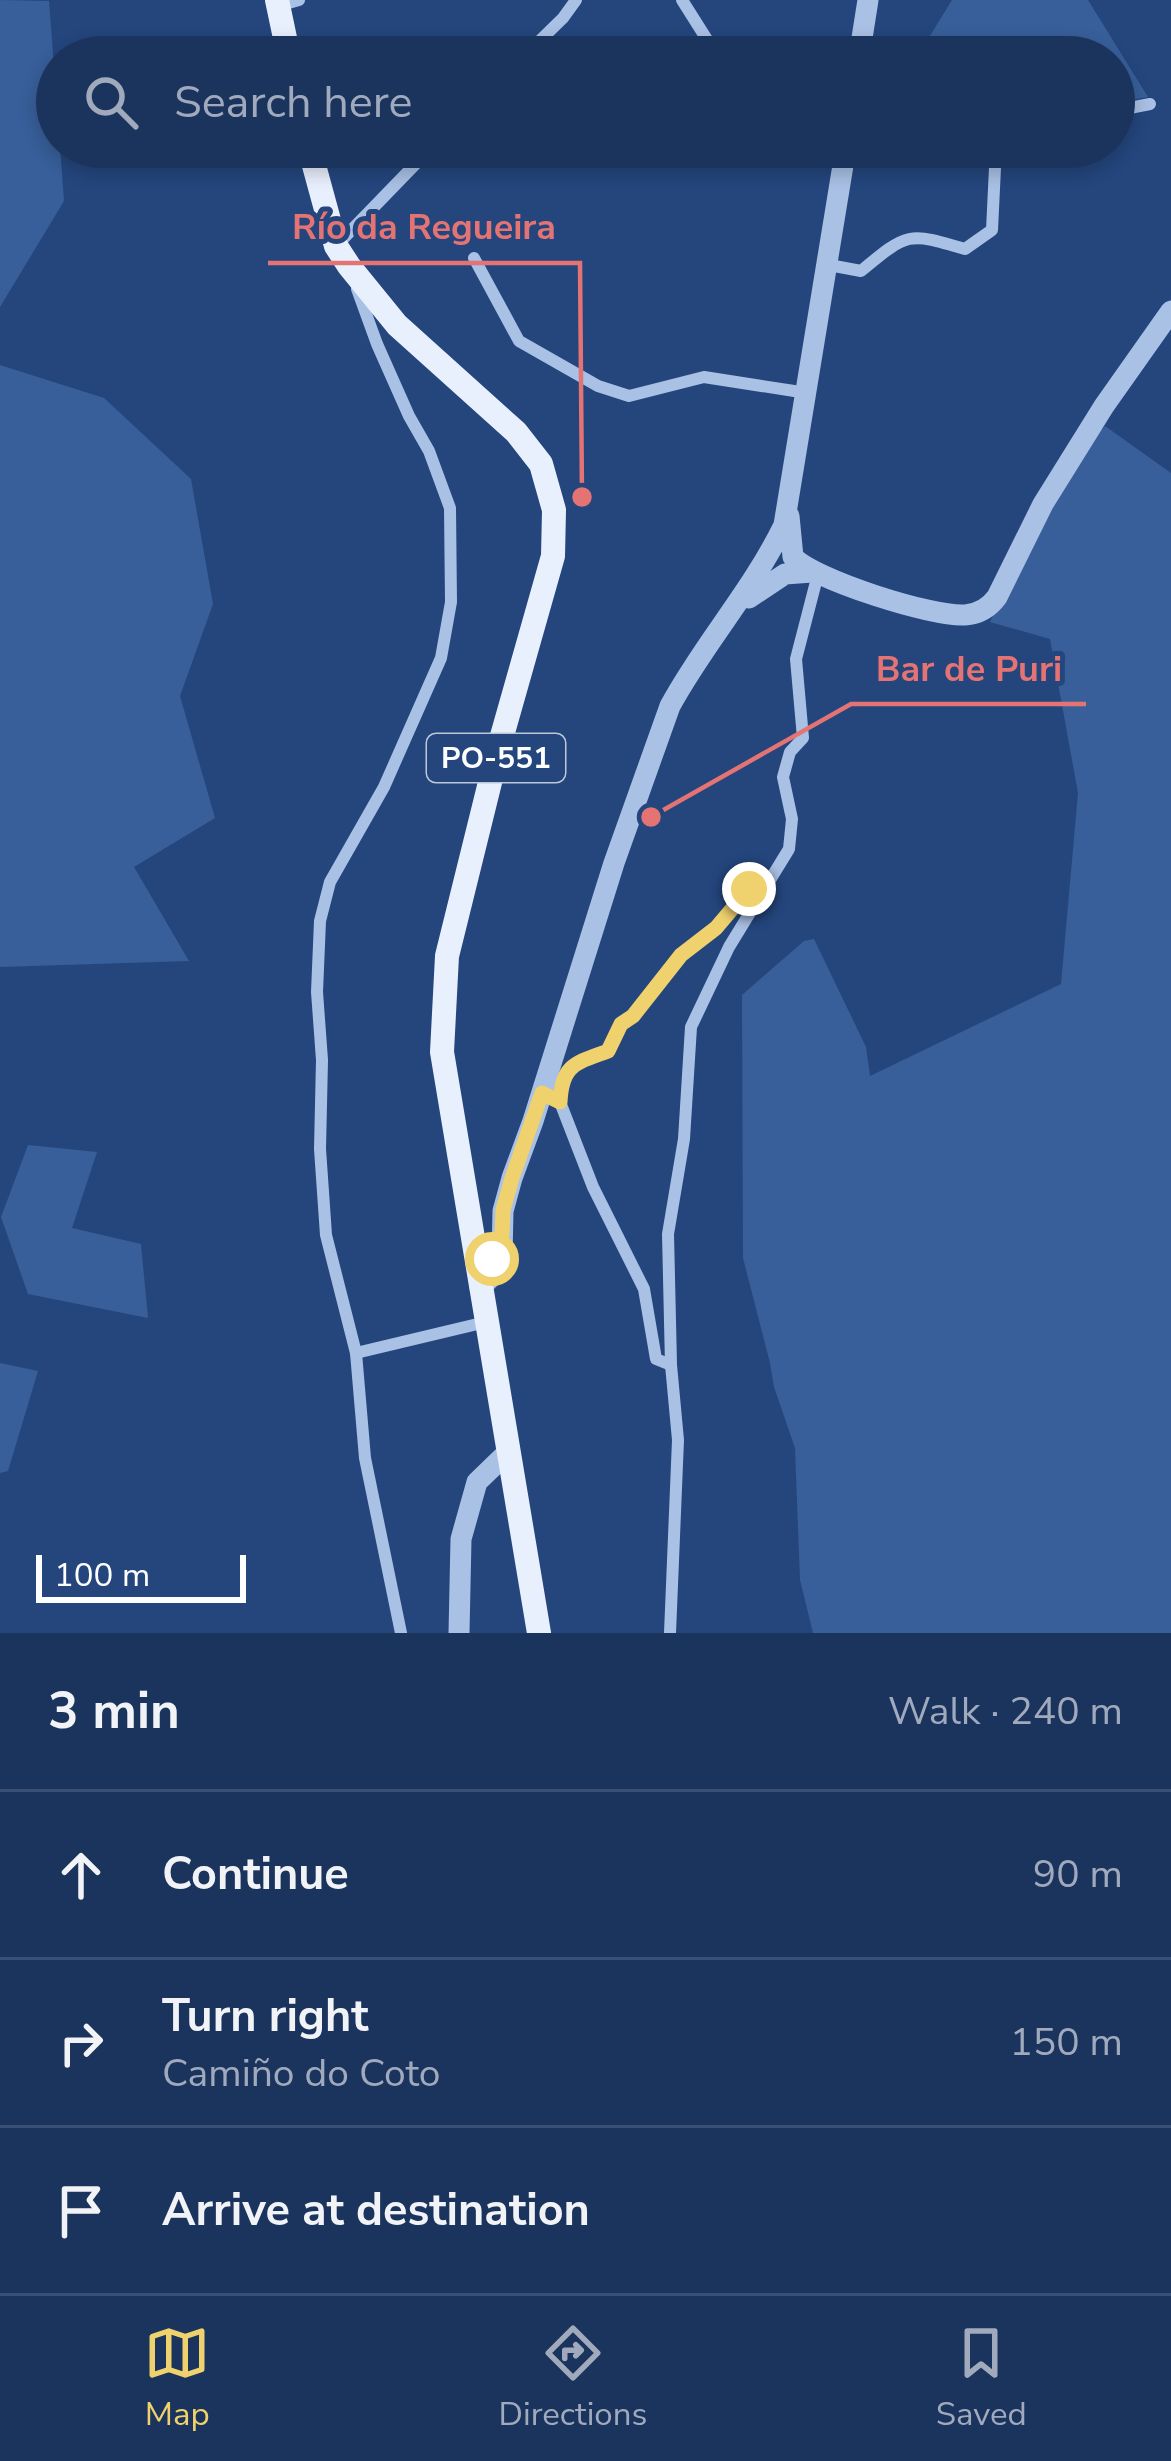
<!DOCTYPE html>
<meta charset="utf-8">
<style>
:root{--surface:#1b345e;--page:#243c64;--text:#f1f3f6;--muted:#a0aabc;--line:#394f73;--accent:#efd16d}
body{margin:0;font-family:"Nunito Sans",sans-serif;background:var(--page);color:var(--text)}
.scale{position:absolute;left:36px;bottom:30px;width:210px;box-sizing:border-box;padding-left:12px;border:6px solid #fff;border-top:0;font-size:33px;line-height:42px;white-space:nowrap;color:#fff;-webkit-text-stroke:9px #24467d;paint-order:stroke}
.stop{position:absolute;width:36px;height:36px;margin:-27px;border:9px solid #efd16d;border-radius:50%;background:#fff}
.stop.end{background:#efd16d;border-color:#fff;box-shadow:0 3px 12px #0008}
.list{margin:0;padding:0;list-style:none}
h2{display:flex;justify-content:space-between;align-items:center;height:156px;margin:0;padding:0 48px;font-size:51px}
h2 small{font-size:39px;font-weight:400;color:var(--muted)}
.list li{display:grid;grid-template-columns:78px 1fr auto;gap:36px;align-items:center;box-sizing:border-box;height:168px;padding:0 48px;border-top:3px solid var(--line)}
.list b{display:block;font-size:45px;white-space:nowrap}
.list p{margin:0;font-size:39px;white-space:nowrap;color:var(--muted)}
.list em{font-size:39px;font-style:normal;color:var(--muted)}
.icon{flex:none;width:66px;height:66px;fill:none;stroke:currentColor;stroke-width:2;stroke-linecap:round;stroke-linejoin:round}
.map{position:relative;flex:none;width:1171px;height:1633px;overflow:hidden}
.search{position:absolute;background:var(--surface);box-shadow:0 6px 18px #0003;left:36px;right:36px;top:36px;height:132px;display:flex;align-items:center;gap:30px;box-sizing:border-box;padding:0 42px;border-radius:66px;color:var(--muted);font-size:45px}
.sheet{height:660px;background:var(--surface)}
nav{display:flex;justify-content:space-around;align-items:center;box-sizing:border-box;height:168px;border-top:3px solid var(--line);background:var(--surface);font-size:33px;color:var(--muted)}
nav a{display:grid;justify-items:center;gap:6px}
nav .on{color:var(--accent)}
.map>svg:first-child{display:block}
.green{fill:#385f9a}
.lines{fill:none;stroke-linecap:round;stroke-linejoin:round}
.minor{stroke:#a9c1e5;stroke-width:12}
.tertiary{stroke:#a9c1e5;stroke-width:21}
.primary{stroke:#e9f0fd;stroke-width:24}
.route{stroke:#efd16d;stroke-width:15}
.labels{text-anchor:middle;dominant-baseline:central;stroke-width:10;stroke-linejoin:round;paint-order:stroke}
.shield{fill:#24467d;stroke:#bdc8d8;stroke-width:3}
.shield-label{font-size:30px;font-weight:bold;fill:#fff}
.leader{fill:none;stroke:#e47373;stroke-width:4.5}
.callout-dot{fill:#e47373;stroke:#24467d;stroke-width:4.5}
.callout-label{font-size:36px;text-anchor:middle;font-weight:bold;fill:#e47373;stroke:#24467d;stroke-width:10;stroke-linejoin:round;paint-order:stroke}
</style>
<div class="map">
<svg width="1171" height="1633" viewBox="0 0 1171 1633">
<rect width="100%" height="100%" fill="#24467d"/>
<g class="green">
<polygon points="0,0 49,1 57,106 57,147 60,147 64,201 0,307"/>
<polygon points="952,0 1088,0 1148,97 1114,103 1114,57 917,57"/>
<polygon points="0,365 104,398 191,479 213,604 180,696 215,818 134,867 189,961 0,967"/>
<polygon points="1105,426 1171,473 1171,1633 813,1633 800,1580 795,1448 774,1387 770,1363 743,1258 742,995 804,941 814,939 866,1047 870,1076 1061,984 1078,793 1050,639 990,622 1060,476"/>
<polygon points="28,1145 97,1152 72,1228 141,1244 148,1318 28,1294 1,1217"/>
<polygon points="0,1363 38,1371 8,1471 0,1473"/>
</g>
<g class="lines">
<g class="minor">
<polyline points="682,0 718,57"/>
<polyline points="278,6 299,0"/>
<polyline points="523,57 563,18 576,0"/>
<polyline points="1114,111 1150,104"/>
<polyline points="337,245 432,147"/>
<polyline points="474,258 519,341 598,386 629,396 704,377 807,393"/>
<path d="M829,265l32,6c47,-39 47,-39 104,-22l27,-19 4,-83"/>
<polyline points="357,289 377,344 409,416 429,451 450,508 451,602 441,658 384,787 330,882 320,921 317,992 322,1060 320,1149 326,1235 356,1353 365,1458 401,1633"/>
<polyline points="555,1099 560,1102 593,1187 644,1289 656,1359 671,1365"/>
<path d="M560,1102c1,-38 16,-39 48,-52l13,-26 12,-8 48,-61 35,-27 33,-39 13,-11h9"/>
<polyline points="356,1353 486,1322"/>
<polyline points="670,1633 678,1440 671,1365 668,1234 684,1139 691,1027 729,947 789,849 792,819 783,777 790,752 803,738 796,659 818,574"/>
</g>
<g class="tertiary">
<polyline points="859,57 868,0"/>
<path d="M789,516l4,41c22,23 139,60 172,58 14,-1 24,-7 32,-18l46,-93 61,-98 67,-95"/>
<polyline points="749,598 785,574 812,572"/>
<path d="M480,1288l18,-18 4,-14 1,-45 9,-33 21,-57 81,-258 56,-157c34,-63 82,-115 114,-181l62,-378"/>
<polyline points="459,1633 461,1539 477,1482 507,1453"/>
</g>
<g class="primary">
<polyline points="277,0 289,57"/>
<polyline points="309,147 336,246 349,266 397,325 516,432 541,464 554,510 553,556 498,750 447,956 442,1052 539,1633"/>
</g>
</g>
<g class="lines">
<path class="route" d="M492,1259l-8,-6 10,-7 8,-11 1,-25 9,-32 30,-85 18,9c2,-38 16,-39 48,-51l13,-27 12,-8 48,-61 35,-27 33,-39"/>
</g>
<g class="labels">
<rect class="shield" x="427" y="734" width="138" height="48" rx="9"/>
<g class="shield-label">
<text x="496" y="758">PO-551</text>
</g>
</g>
<path class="leader" d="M582 497L580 263H268M651 817L851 704H1086"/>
<g class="callout-dot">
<circle cx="582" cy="497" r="12"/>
<circle cx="651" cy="817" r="12"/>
</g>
<g class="callout-label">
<text x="424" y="239">Río da Regueira</text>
<text x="969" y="681">Bar de Puri</text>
</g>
</svg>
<div class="scale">100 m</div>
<div class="stop" style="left:492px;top:1259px"></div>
<div class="stop end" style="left:749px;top:889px"></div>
<div class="search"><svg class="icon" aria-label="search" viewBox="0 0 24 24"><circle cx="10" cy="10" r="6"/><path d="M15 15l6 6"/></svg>Search here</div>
</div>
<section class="sheet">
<h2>3 min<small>Walk · 240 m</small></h2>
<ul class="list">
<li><svg class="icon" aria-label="ahead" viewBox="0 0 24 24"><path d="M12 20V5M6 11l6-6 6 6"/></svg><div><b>Continue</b></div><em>90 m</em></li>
<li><svg class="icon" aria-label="right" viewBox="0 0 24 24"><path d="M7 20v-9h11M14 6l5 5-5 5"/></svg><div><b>Turn right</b><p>Camiño do Coto</p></div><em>150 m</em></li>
<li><svg class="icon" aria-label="arrive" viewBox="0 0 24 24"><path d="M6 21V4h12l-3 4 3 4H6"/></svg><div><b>Arrive at destination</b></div></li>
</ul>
</section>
<nav>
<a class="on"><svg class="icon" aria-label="map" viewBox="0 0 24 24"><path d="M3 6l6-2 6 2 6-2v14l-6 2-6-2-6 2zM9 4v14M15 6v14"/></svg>Map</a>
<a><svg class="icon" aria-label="directions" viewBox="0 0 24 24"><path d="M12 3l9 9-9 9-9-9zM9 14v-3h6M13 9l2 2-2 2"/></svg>Directions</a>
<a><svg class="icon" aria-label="saved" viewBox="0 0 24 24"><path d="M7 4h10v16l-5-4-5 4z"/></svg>Saved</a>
</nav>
